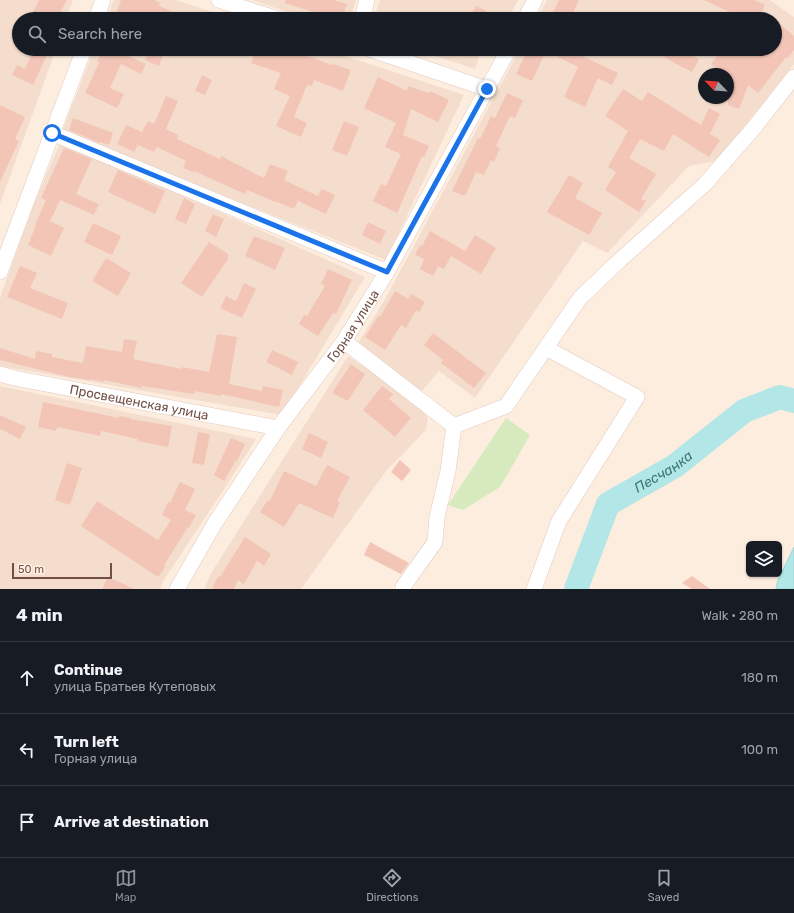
<!DOCTYPE html>
<meta charset="utf-8">
<style>
:root{--surface:#171b24;--page:#20242c;--text:#f1f3f6;--muted:#9ea1a6;--line:#363941;--accent:#8c9099}
body{margin:0;font-family:Rubik,sans-serif;background:var(--page);color:var(--text)}
.controls{position:absolute;right:12px;bottom:12px;display:grid;overflow:hidden;border-radius:6px;box-shadow:0 1px 3px #0004}
.controls button{width:36px;height:36px;display:grid;place-items:center;padding:0;border:0;border-bottom:1px solid var(--line);background:var(--surface);color:var(--text);font:20px sans-serif}
.compass{position:absolute;left:698px;top:68px;width:36px;height:36px;border-radius:50%;background:var(--surface);box-shadow:0 1px 3px #0004;rotate:295deg}
.scale{position:absolute;left:12px;bottom:10px;width:100px;box-sizing:border-box;padding-left:4px;border:2px solid #735046;border-top:0;font-size:11px;line-height:14px;white-space:nowrap;color:#735046;-webkit-text-stroke:3px #fff1e5;paint-order:stroke}
.stop{position:absolute;width:12px;height:12px;margin:-9px;border:3px solid #1a73e8;border-radius:50%;background:#fff}
.stop.end{background:#1a73e8;border-color:#fff;box-shadow:0 1px 4px #0008}
.list{margin:0;padding:0;list-style:none}
h2{display:flex;justify-content:space-between;align-items:center;height:52px;margin:0;padding:0 16px;font-size:17px}
h2 small{font-size:13px;font-weight:400;color:var(--muted)}
.list li{display:grid;grid-template-columns:26px 1fr auto;gap:12px;align-items:center;box-sizing:border-box;height:72px;padding:0 16px;border-top:1px solid var(--line)}
.list b{display:block;font-size:15px;white-space:nowrap}
.list p{margin:0;font-size:13px;white-space:nowrap;color:var(--muted)}
.list em{font-size:13px;font-style:normal;color:var(--muted)}
.icon{flex:none;width:22px;height:22px;fill:none;stroke:currentColor;stroke-width:2;stroke-linecap:round;stroke-linejoin:round}
.map{position:relative;flex:none;width:794px;height:589px;overflow:hidden}
.search{position:absolute;background:var(--surface);box-shadow:0 1px 3px #0004;left:12px;right:12px;top:12px;height:44px;display:flex;align-items:center;gap:10px;box-sizing:border-box;padding:0 14px;border-radius:22px;color:var(--muted);font-size:15px}
.sheet{height:268px;background:var(--surface)}
nav{display:flex;justify-content:space-around;align-items:center;box-sizing:border-box;height:56px;border-top:1px solid var(--line);background:var(--surface);font-size:11px;color:var(--muted)}
nav a{display:grid;justify-items:center;gap:2px}
nav .on{color:var(--accent)}
.map>svg:first-child{display:block}
.residential{fill:#f4ddcd;fill-rule:evenodd}
.green{fill:#d6eabd}
.water{fill:#b3e6e6;stroke:#99d7d8}
.lines{fill:none;stroke-linecap:round;stroke-linejoin:round}
.river{stroke:#b3e6e6;stroke-width:24}
.building{fill:#f3c5b6}
.minor-casing{stroke:#e3c9be;stroke-width:16}
.minor{stroke:#fff;stroke-width:15}
.route{stroke:#1a73e8;stroke-width:5}
.labels{text-anchor:middle;dominant-baseline:central;stroke-width:3;stroke-linejoin:round;paint-order:stroke}
.street-label{font-size:13px;fill:#735046;stroke:#fff1e5}
.water-label{font-size:14px;font-style:italic;fill:#3a787a;stroke:#fff1e5}
</style>
<div class="map">
<svg width="794" height="589" viewBox="0 0 794 589">
<rect width="100%" height="100%" fill="#fdeddf"/>
<g class="residential">
<polygon points="0,0 73,0 66,19 19,19 19,49 56,49 0,204"/>
<polygon points="114,0 176,0 234,19 106,19"/>
<polygon points="252,0 356,0 350,19 308,19"/>
<polygon points="380,0 518,0 508,19 500,19 493,15 491,19 374,19"/>
<path d="M547,0h223l24,17v47l-77,97 -28,5 -82,87 -24,-12 -108,157 -36,-27 -18,21 -63,-49 26,-42 136,-252h255v-30h-238zM704,74h24v24h-24z"/>
<polygon points="94,49 324,49 464,95 386,260 62,132"/>
<polygon points="413,49 482,49 475,69"/>
<polygon points="61,141 365,277 282,415 0,366 0,297 35,201"/>
<polygon points="348,356 402,392 428,417 426,430 386,471 301,589 204,589 212,572"/>
<polygon points="0,386 256,439 228,483 165,578 160,589 0,589"/>
</g>
<polygon class="green" points="506,418 530,435 500,487 463,510 448,505"/>
<polygon class="water" points="794,547 794,589 776,589 778,580"/>
<g class="lines">
<path class="river" id="s1" d="M576,589l32,-85 67,-38 69,-55 36,-14 14,4"/>
</g>
<g class="building">
<polygon points="39,0 67,0 61,11 78,19 47,19 33,12"/>
<polygon points="121,0 154,0 160,3 159,6 189,19 150,19 136,13 134,19 114,19"/>
<polygon points="285,0 334,0 347,4 342,19 335,19 285,3"/>
<polygon points="559,0 579,0 570,19 566,19 553,12"/>
<polygon points="704,0 754,0 765,5 758,19 744,19"/>
<polygon points="476,6 487,11 483,19 469,19"/>
<polygon points="775,20 794,36 794,50 788,58 786,57 758,93 748,85 739,109 728,105 728,74 724,74 711,64 723,49 775,49"/>
<polygon points="34,49 39,49 48,53 33,85 12,75 17,65 25,69"/>
<polygon points="103,49 113,49 146,64 141,74 121,64 110,88 124,94 117,108 85,93 99,63 97,62"/>
<polygon points="150,49 163,49 161,52 164,53 159,66 145,60"/>
<polygon points="256,49 289,49 332,65 333,64 351,70 343,91 314,80 312,86 307,85 294,117 307,123 301,137 276,126 290,96 274,89 281,73 251,63"/>
<polygon points="528,49 568,49 618,73 612,85 598,78 585,107 564,97 578,67 546,51 532,81 516,74"/>
<polygon points="652,49 679,49 699,59 692,72 676,64"/>
<polygon points="202,75 212,80 205,95 195,91"/>
<polygon points="378,77 407,91 408,86 429,93 430,91 449,100 438,122 411,109 403,135 429,146 424,157 422,156 397,213 373,201 381,184 386,186 401,154 385,147 396,123 364,108"/>
<polygon points="623,89 642,101 648,92 701,125 709,108 720,114 710,134 720,140 709,157 673,134 664,151 640,139 629,158 656,174 641,199 646,201 639,212 605,190 616,172 608,167 628,131 605,116"/>
<polygon points="507,93 523,100 515,118 510,116 496,146 500,148 494,162 491,160 484,175 476,172 465,196 452,191 478,138 480,139 491,116 495,118"/>
<polygon points="166,96 178,101 166,129 178,135 177,139 220,159 221,156 264,178 270,164 288,171 284,180 318,196 322,189 335,195 326,214 298,201 294,209 275,201 275,202 247,190 245,194 194,171 193,172 183,168 186,161 157,147 154,152 138,145 134,152 117,144 126,125 142,132 148,121 154,124"/>
<polygon points="0,105 25,117 15,139 19,141 0,182"/>
<polygon points="73,118 113,133 109,145 100,142 100,143 69,130"/>
<polygon points="344,121 359,127 347,156 332,150"/>
<polygon points="64,148 92,159 76,194 99,204 94,215 60,200 50,221 64,228 51,256 28,245 36,225 35,225 46,200 41,198"/>
<polygon points="118,170 165,191 155,214 108,192"/>
<polygon points="569,175 583,183 575,198 602,213 589,235 547,212"/>
<polygon points="184,198 195,204 186,224 175,219"/>
<polygon points="213,214 224,219 216,237 205,231"/>
<polygon points="368,222 386,231 380,244 362,235"/>
<polygon points="93,223 121,236 112,255 84,242"/>
<polygon points="430,231 465,251 475,235 496,248 481,274 451,256 444,269 438,266 433,276 420,269 424,259 415,255 420,245 422,246"/>
<polygon points="254,236 285,248 275,270 245,256"/>
<polygon points="209,242 228,254 228,259 202,297 181,283"/>
<polygon points="106,258 131,273 118,296 92,281"/>
<polygon points="20,266 37,273 30,288 68,303 62,319 7,297"/>
<polygon points="328,269 352,280 336,314 333,313 318,336 299,324 304,315 307,316 325,286 321,284"/>
<polygon points="244,283 256,289 242,318 220,308 226,296 236,301"/>
<polygon points="395,291 408,299 411,294 425,302 419,312 416,310 406,328 401,325 385,350 365,337 379,315 380,317"/>
<polygon points="433,333 486,373 474,388 441,363 443,360 424,345"/>
<polygon points="217,334 237,337 229,384 262,391 263,386 283,390 279,407 221,394 221,396 195,391 194,394 142,386 142,388 104,380 104,382 90,379 89,380 69,377 0,360 0,348 35,359 36,351 52,354 52,357 83,363 86,346 122,352 124,339 137,341 133,359 182,369 182,367 209,372"/>
<polygon points="272,350 298,362 292,375 266,362"/>
<polygon points="351,364 365,374 348,401 332,393"/>
<polygon points="382,386 393,394 389,399 411,418 395,437 363,410"/>
<polygon points="43,402 119,418 119,416 130,418 130,419 172,426 168,447 137,441 138,439 101,431 100,436 57,427 56,431 38,427"/>
<polygon points="0,415 26,427 20,439 0,429"/>
<polygon points="198,432 210,434 204,465 192,463"/>
<polygon points="309,433 328,442 321,458 302,449"/>
<polygon points="231,438 245,444 237,461 236,460 224,481 214,475"/>
<polygon points="400,460 411,470 402,481 391,472"/>
<polygon points="67,463 82,468 70,505 55,500"/>
<polygon points="327,465 350,477 337,501 340,502 333,518 299,503 284,527 260,512 268,500 270,501 284,471 316,486"/>
<polygon points="180,482 195,489 185,510 196,515 189,528 188,527 164,565 165,567 158,577 81,526 97,501 158,540 171,520 162,515 168,502 170,503"/>
<polygon points="245,537 271,554 264,566 257,561 244,584 238,580 234,589 212,589 218,576 220,577"/>
<polygon points="370,542 409,563 401,574 364,555"/>
<polygon points="692,576 710,589 692,589 682,583"/>
<polygon points="108,577 134,589 102,589"/>
</g>
<g class="lines">
<defs>
<g id="minor">
<polyline points="219,0 278,19"/>
<polyline points="96,19 103,0"/>
<polyline points="362,19 367,0"/>
<polyline points="525,19 535,0"/>
<polyline points="369,49 487,89"/>
<polyline points="52,133 387,272"/>
<polyline points="0,272 84,49"/>
<polyline points="344,341 454,426"/>
<path id="s2" d="M0,374l14,4 264,50"/>
<polyline points="403,587 435,542 437,517 448,471 454,426 506,406 580,298 620,260 705,184 753,129 794,77"/>
<path id="s3" d="M177,589l38,-66 63,-95 66,-87 43,-69 122,-223"/>
<polyline points="534,589 559,521 637,397 546,348"/>
</g>
</defs>
<use href="#minor" class="minor-casing"/>
<use href="#minor" class="minor"/>
</g>
<g class="lines">
<polyline class="route" points="52,133 387,272 487,89"/>
</g>
<g class="labels">
<g class="street-label">
<text stroke="none"><textPath href="#s3" startOffset="317">Горная улица</textPath></text>
<text stroke="none"><textPath href="#s2" startOffset="142">Просвещенская улица</textPath></text>
</g>
<g class="water-label">
<text stroke="none"><textPath href="#s1" startOffset="155">Песчанка</textPath></text>
</g>
</g>
</svg>
<div class="controls">
<button><svg class="icon" aria-label="layers" viewBox="0 0 24 24"><path d="M12 4l9 5-9 5-9-5zM3 14l9 5 9-5"/></svg></button>
</div>
<svg class="compass" viewBox="-18 -18 36 36"><path d="M0-13l5 13h-10z" fill="#e53935"/><path d="M0 13l5-13h-10z" fill="#9ea1a6"/></svg>
<div class="scale">50 m</div>
<div class="stop" style="left:52px;top:133px"></div>
<div class="stop end" style="left:487px;top:89px"></div>
<div class="search"><svg class="icon" aria-label="search" viewBox="0 0 24 24"><circle cx="10" cy="10" r="6"/><path d="M15 15l6 6"/></svg>Search here</div>
</div>
<section class="sheet">
<h2>4 min<small>Walk · 280 m</small></h2>
<ul class="list">
<li><svg class="icon" aria-label="ahead" viewBox="0 0 24 24"><path d="M12 20V5M6 11l6-6 6 6"/></svg><div><b>Continue</b><p>улица Братьев Кутеповых</p></div><em>180 m</em></li>
<li><svg class="icon" aria-label="left" viewBox="0 0 24 24"><path d="M17 20v-9H6M10 6l-5 5 5 5"/></svg><div><b>Turn left</b><p>Горная улица</p></div><em>100 m</em></li>
<li><svg class="icon" aria-label="arrive" viewBox="0 0 24 24"><path d="M6 21V4h12l-3 4 3 4H6"/></svg><div><b>Arrive at destination</b></div></li>
</ul>
</section>
<nav>
<a class="on"><svg class="icon" aria-label="map" viewBox="0 0 24 24"><path d="M3 6l6-2 6 2 6-2v14l-6 2-6-2-6 2zM9 4v14M15 6v14"/></svg>Map</a>
<a><svg class="icon" aria-label="directions" viewBox="0 0 24 24"><path d="M12 3l9 9-9 9-9-9zM9 14v-3h6M13 9l2 2-2 2"/></svg>Directions</a>
<a><svg class="icon" aria-label="saved" viewBox="0 0 24 24"><path d="M7 4h10v16l-5-4-5 4z"/></svg>Saved</a>
</nav>
